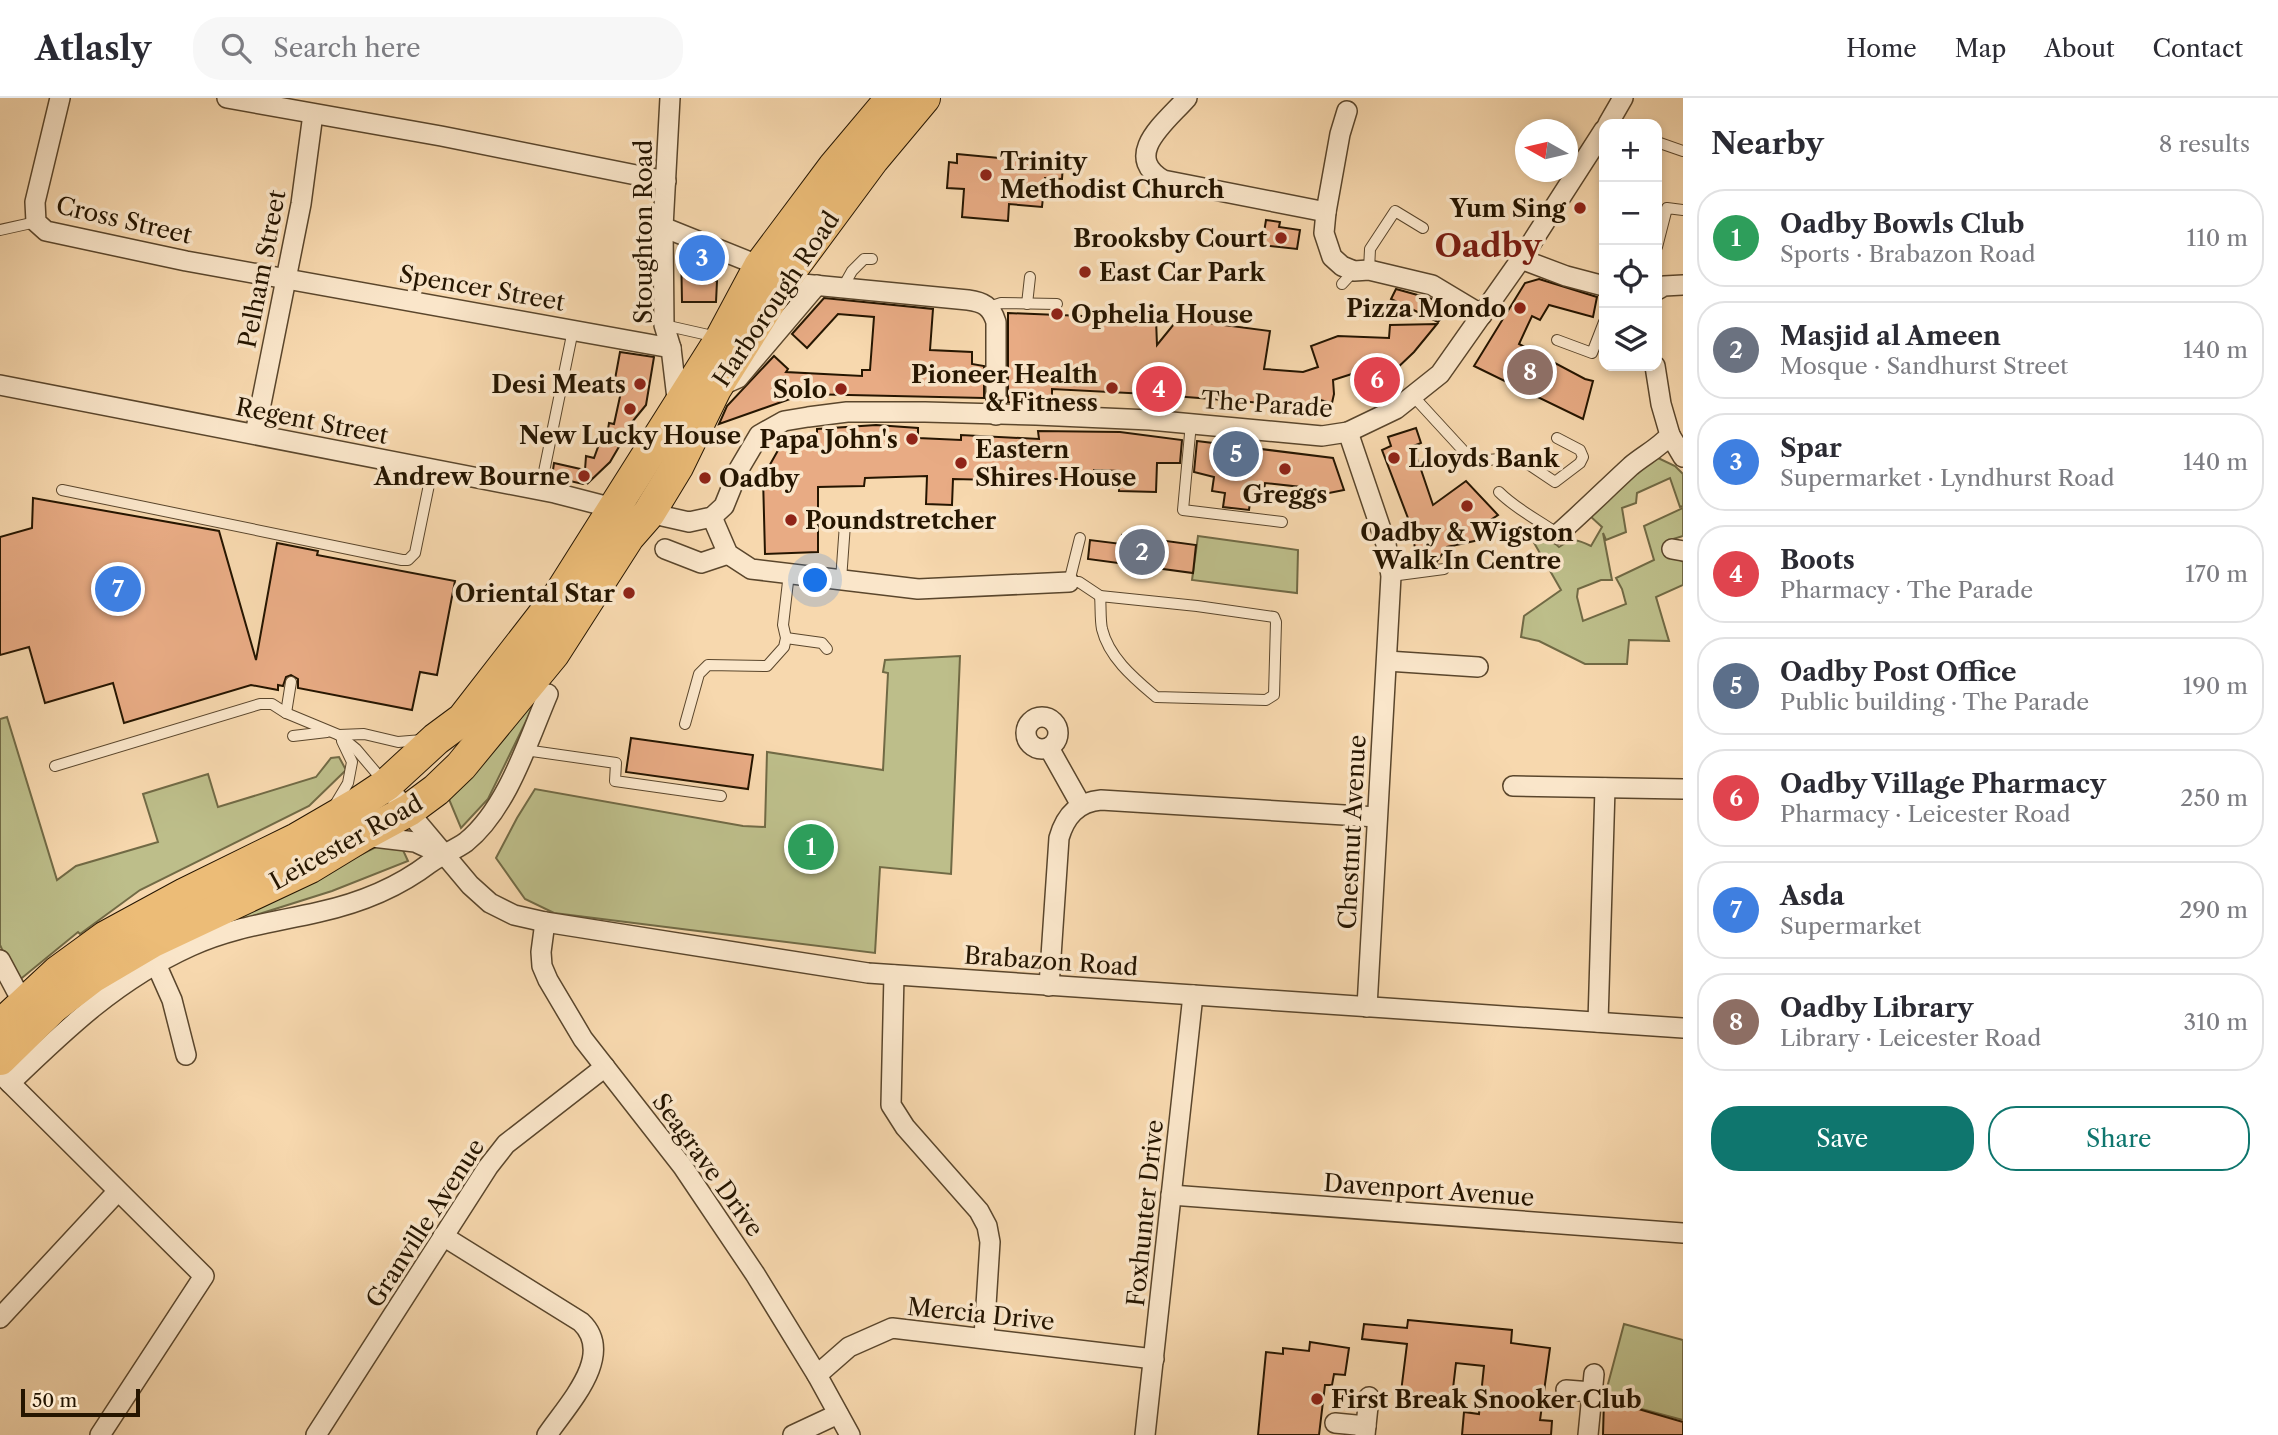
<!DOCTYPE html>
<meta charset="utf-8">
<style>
:root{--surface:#fff;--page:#f7f7f7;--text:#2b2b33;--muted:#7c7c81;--line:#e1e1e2;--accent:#0f766e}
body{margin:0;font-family:"Libre Caslon Text",serif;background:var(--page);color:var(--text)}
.controls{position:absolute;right:21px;top:21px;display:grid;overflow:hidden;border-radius:14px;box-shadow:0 4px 10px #0003}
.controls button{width:63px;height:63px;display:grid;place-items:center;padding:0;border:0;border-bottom:2px solid var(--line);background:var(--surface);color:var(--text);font:35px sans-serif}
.compass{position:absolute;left:1515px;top:21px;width:63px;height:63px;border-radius:50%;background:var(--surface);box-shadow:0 4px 10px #0003;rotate:278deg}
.scale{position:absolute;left:21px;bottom:18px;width:119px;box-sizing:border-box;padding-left:7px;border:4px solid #251500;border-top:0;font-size:19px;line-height:24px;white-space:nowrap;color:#251500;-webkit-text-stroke:5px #fae6ca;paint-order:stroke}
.you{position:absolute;left:816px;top:483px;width:24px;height:24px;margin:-18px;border:5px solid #fff;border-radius:50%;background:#1a73e8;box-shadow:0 0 0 10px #1a73e833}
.badge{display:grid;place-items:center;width:46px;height:46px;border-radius:50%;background:var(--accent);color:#fff;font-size:23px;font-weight:700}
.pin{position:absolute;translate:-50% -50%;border:4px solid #fff;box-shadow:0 2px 7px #0006}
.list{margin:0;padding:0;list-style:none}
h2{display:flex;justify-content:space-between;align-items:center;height:91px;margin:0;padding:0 28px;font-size:30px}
h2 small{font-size:23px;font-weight:400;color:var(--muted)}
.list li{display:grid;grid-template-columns:46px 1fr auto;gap:21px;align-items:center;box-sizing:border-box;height:98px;margin:0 14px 14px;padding:0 14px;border:2px solid var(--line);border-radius:28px}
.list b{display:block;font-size:26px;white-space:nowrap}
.list p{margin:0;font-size:23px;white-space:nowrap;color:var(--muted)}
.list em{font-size:23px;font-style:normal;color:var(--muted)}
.actions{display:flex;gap:14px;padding:21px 28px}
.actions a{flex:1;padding:16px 0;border:2px solid var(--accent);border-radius:28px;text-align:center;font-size:24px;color:var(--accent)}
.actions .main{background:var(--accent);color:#fff}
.icon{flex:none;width:38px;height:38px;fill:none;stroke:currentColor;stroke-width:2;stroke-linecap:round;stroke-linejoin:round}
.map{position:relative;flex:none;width:1683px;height:1337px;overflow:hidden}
header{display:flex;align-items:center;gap:42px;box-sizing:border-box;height:98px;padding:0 35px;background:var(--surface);border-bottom:2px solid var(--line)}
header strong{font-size:33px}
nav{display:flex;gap:38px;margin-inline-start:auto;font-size:24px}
.search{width:490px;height:63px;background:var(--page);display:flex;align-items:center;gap:18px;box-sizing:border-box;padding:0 24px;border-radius:28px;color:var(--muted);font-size:26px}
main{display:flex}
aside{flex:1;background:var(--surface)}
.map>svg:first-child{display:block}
.green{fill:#bdbe8a;stroke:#716a45;stroke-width:2}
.building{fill:#e8ab84;stroke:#251500;stroke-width:2}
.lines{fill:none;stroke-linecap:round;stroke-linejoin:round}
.service-casing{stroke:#5a462c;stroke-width:12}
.minor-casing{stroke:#5a462c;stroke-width:22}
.trunk-casing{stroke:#251500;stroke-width:34}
.service{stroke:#fae6ca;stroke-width:10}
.minor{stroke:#fae6ca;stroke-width:19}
.trunk{stroke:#ecbc77;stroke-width:32}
.poi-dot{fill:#8f2418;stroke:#fae6ca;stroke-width:2.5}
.labels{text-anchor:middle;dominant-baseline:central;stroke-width:7;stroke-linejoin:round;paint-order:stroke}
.poi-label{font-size:24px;font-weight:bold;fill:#251500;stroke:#fae6ca;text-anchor:end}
.street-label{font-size:24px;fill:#251500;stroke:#fae6ca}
.district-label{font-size:32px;font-weight:bold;fill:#7a1f14;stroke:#fae6ca}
</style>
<header>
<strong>Atlasly</strong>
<div class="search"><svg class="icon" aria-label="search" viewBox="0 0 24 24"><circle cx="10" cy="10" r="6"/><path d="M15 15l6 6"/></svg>Search here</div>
<nav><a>Home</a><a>Map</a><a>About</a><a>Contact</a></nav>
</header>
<main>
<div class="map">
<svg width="1683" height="1337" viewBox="0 0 1683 1337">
<rect width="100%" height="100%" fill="#f7d8ae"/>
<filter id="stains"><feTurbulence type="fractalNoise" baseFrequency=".00286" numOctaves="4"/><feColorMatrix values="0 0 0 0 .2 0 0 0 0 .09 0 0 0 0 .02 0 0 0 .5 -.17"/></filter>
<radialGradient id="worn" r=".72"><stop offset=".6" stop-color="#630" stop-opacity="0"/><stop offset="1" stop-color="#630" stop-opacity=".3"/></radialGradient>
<g class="green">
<path d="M1656,359l19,9 8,8v32l-3,1 -10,-29 -33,15 -1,10 -14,5 4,24 -20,8 -3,-7 9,47h-11l-23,9 -1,8 6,24 43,-17 -4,-15 -6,-11 38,-18 -10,-34 39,-18v28l-16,5 5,13 11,8v23l-27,12 13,44 -40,-1 -2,24h-42l-46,-23 -18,-4 3,-21 37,-26 -28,-49 10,-8 16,14c13,-9 18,-8 32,-1l11,-19 -12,-11 32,-36z"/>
<polygon points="1198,438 1298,452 1297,495 1192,482"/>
<polygon points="960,558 951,776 880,769 875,855 554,815 525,801 496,760 517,720 535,691 743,728 765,729 767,654 883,672 888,575 883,574 885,562"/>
<polygon points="527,606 534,607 488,701 461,730 448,699"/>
<polygon points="7,619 57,782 76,768 158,744 143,696 208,676 218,709 316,679 331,660 339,659 346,672 309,708 140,792 80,836 78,834 17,884 0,847 0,621"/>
<polygon points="378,748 402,750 408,763 332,793 240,822 239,818"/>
<polygon points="1624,1226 1683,1242 1683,1322 1604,1301"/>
</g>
<g class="building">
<polygon points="957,56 1063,66 1062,81 1045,80 1042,109 1009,106 1008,123 962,119 964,91 947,90 949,64 957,65"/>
<polygon points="1266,122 1280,124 1279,129 1300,132 1297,151 1262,147"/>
<polygon points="681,149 713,162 711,182 717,183 716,204 682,204"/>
<polygon points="1539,181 1597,199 1593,219 1549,207 1540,222 1532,218 1519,246 1585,281 1593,283 1583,321 1474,268 1525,185"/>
<polygon points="1396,191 1432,201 1444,209 1444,217 1438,224 1391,201"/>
<polygon points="824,200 933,211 930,252 972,254 972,266 984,268 984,300 804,296 719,326 727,308 774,258 788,271 786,274 862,278 862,272 870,272 874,219 838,216 807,250 792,236"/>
<polygon points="1008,215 1156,221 1157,247 1178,221 1270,233 1264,271 1303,274 1318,269 1311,248 1338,238 1389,240 1390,227 1437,226 1414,254 1392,275 1370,291 1361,285 1355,275 1333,282 1334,296 1332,305 1312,300 1315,309 1148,296 1052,291 1052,305 1008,304"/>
<polygon points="620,254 654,259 646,307 628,329 630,330 610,364 587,386 589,382 583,386 552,379 554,365 585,372 586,358 594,360 602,338 607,338 609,325 614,326 621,294 613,292"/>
<polygon points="876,327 918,330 918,340 961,342 961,337 1039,341 1038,333 1120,334 1182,342 1180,365 1157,365 1156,394 1119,393 1120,373 1094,372 1094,381 1052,381 1052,377 994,376 994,382 953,381 952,407 926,406 927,378 865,380 864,388 818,389 818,454 765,456 763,379 781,347 817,345 817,331"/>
<polygon points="1416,330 1421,345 1413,348 1433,407 1466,383 1498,417 1483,427 1490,434 1479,442 1447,449 1436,465 1418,467 1411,428 1382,352 1391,348 1388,339"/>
<polygon points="1197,343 1333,360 1344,392 1299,401 1301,389 1265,385 1263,400 1251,398 1249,412 1223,409 1225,395 1212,393 1214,379 1194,374"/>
<polygon points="33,400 219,433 256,562 277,445 318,453 317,457 455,483 437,577 420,574 412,612 298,590 298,581 291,577 286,579 283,588 278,587 278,592 251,587 124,625 113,585 45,605 29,549 0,557 0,439 32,430"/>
<polygon points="1122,437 1196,447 1193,475 1088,461 1090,442 1121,446"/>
<polygon points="631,640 753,657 748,691 626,674"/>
<polygon points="1408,1222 1512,1232 1511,1245 1550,1250 1540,1322 1552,1323 1551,1337 1462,1337 1464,1314 1479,1316 1484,1268 1456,1265 1452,1299 1401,1294 1407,1246 1362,1241 1364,1226 1407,1230"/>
<polygon points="1310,1244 1349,1250 1345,1277 1334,1276 1332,1287 1325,1287 1319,1337 1258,1337 1266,1254 1283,1256 1283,1250 1309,1253"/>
<polygon points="1604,1301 1683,1324 1683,1337 1603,1337"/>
</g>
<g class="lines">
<defs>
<g id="service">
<polyline points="1657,44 1683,53"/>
<polyline points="0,132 36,124"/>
<polyline points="1657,149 1667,110 1683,112"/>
<polyline points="1369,172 1370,151 1395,113 1423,130"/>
<polyline points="1342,186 1354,173"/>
<polyline points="843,189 852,173 864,161 872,161"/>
<polyline points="1027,206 1030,179"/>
<polyline points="989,209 1001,205 1057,206"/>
<polyline points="664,227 717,239"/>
<polyline points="1557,242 1592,255 1604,224"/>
<polyline points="1414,299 1471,361 1476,363 1511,360 1522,362 1555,384 1580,365 1583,359 1580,352 1557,340"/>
<polyline points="1191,325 1183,412 1282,424"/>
<polyline points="62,392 402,462 408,462 415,455 432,372"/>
<polyline points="540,393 573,232"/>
<path d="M1499,394c18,18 38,27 59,42"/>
<polyline points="1080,440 1069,484 1079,484 1100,498"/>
<polyline points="1391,478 1444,471"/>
<polyline points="841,482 845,426 895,426"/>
<path d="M1100,498l97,10 77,11 2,5 -2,73 -8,5 -110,-3c-21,-18 -47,-39 -54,-68 -2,-10 -1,-22 -2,-33z"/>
<polyline points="786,540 822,545 827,551"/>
<polyline points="286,615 291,584"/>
<polyline points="685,626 699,576 708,567 767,568 784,549 786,540 783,527 789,475"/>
<polyline points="339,637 364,636 398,644 422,642"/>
<polyline points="293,638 327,634"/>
<polyline points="525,652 616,665 615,683 721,698"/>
<polyline points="55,668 260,606 272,606 286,615 339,637 356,651 384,684"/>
<polyline points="336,705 348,685 352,664 342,643"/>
</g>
<g id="minor">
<polyline points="60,0 35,104 36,124 46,133 186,163 671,250"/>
<polyline points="227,0 441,38 666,83"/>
<polyline points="670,0 663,129 664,227 671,250 678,309"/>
<path d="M1187,0c-20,23 -66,57 -24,82l163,32"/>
<polyline points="1347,13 1340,36 1326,114 1324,135 1332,159 1342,168 1354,173 1369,172 1432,187 1482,217"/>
<polyline points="1608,26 1623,0"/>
<polyline points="663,129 760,168"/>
<polyline points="1521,161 1566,178 1604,188"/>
<path d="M782,184l186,18c15,2 23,6 28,22v93"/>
<polyline points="1657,192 1664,188 1683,187"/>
<polyline points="729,284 738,280 817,187"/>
<polyline points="0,287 555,395 613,410"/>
<polyline points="1348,334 1386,446 1391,478 1367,909"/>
<polyline points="255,336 301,106 313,16"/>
<polyline points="1670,337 1683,359"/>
<polyline points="649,415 689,424 712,419 724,408 739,371 759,337 784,323 808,319 847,314 925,314 1036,317 1150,322 1322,338 1348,334 1396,311 1440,276 1521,161 1604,32"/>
<polyline points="712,419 728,456 751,471 918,491 1069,484"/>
<path d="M1558,436c25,-22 48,-45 73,-68 13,-11 28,-18 39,-31l-9,-31 -6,-38"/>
<polyline points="665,451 701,465 728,456"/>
<polyline points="1672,451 1683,453"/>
<polyline points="1387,563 1478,569"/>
<circle cx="1042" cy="635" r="16"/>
<polyline points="1049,650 1081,707"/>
<polyline points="386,687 470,787 490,805 514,817 545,824 868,875 1683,930"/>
<polyline points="1513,688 1683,691"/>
<polyline points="364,738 415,744 443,757"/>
<polyline points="545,824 541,854 542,868 548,882 583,941 683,1069 755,1176 817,1277 850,1337"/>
<polyline points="0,862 16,892 26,903"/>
<polyline points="156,866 172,902 186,957"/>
<polyline points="894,877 891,1007 905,1029 979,1113 987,1128 990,1144 984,1239"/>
<path d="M1049,888l10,-148c6,-21 18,-36 42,-38l276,17"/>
<polyline points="1598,924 1605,690"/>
<polyline points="2,977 204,1178 100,1337"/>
<path d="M10,985c57,-55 108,-104 181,-137 41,-19 85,-24 128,-34 41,-9 77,-23 111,-49 11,-8 25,-13 36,-21 41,-33 62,-101 82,-148"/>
<polyline points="1171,1097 1683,1135"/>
<path d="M443,1138l138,86c35,33 -13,82 -34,113"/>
<polyline points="0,1220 117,1094"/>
<polyline points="817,1277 849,1249 892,1230 1154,1261"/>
<polyline points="1566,1292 1592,1294"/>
<polyline points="1335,1325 1366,1328"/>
<polyline points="316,1337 488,1069 506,1046 605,969"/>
<polyline points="793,1337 838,1316"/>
<polyline points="1145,1337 1193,897"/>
<polyline points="1365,1337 1369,1299"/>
<polyline points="1588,1337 1594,1276"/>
</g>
<g id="trunk">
<polyline points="0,928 58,874 106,839 185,796 297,741 359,705 386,687 436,641 463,621 560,496 721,241 760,168 834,69 892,0"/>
<polyline points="0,961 53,909 92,879 153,843 310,769 361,738 409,712 436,692 461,668 553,556 628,439 649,415 677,369 715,291 782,184 873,61 924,0"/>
</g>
</defs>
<use href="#service" class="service-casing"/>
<use href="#minor" class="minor-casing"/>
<use href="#trunk" class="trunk-casing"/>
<use href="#service" class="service"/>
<use href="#minor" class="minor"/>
<use href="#trunk" class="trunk"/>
</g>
<g class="poi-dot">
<circle cx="986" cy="77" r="7"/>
<circle cx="1580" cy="110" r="7"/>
<circle cx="1281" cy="140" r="7"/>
<circle cx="1085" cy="174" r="7"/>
<circle cx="1520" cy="210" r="7"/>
<circle cx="1057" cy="216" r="7"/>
<circle cx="640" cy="286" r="7"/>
<circle cx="1112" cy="290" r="7"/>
<circle cx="841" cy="291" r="7"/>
<circle cx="630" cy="311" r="7"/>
<circle cx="912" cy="341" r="7"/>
<circle cx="1394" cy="360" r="7"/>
<circle cx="961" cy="365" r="7"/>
<circle cx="1285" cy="371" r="7"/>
<circle cx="584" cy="378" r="7"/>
<circle cx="705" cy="380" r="7"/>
<circle cx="1467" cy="408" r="7"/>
<circle cx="791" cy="422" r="7"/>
<circle cx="629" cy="495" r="7"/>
<circle cx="1317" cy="1301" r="7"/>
</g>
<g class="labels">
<g class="poi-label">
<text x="1000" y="63" text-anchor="start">Trinity<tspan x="1000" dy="28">Methodist Church</tspan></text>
<text x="1566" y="110">Yum Sing</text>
<text x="1267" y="140">Brooksby Court</text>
<text x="1099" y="174" text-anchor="start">East Car Park</text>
<text x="1506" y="210">Pizza Mondo</text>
<text x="1071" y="216" text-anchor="start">Ophelia House</text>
<text x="1098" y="276">Pioneer Health<tspan x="1098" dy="28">&amp; Fitness</tspan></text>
<text x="626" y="286">Desi Meats</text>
<text x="827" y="291">Solo</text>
<text x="630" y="337" text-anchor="middle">New Lucky House</text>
<text x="898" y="341">Papa John's</text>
<text x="975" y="351" text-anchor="start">Eastern<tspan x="975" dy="28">Shires House</tspan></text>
<text x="1408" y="360" text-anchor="start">Lloyds Bank</text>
<text x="570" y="378">Andrew Bourne</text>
<text x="719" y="380" text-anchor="start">Oadby</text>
<text x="1285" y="396" text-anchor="middle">Greggs</text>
<text x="805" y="422" text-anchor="start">Poundstretcher</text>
<text x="1467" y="434" text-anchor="middle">Oadby &amp; Wigston<tspan x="1467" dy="28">Walk In Centre</tspan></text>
<text x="615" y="495">Oriental Star</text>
<text x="1331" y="1301" text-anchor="start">First Break Snooker Club</text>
</g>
<g class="street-label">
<text transform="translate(124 122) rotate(13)">Cross Street</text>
<text transform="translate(643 134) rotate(-90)">Stoughton Road</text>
<text transform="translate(262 171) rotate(-79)">Pelham Street</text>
<text transform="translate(482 190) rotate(10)">Spencer Street</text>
<text transform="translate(776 201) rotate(-56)">Harborough Road</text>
<text transform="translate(1267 306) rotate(4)">The Parade</text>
<text transform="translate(312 323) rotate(11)">Regent Street</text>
<text transform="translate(1352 734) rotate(-87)">Chestnut Avenue</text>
<text transform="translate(346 744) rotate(-29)">Leicester Road</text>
<text transform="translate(1051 863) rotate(4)">Brabazon Road</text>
<text transform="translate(708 1067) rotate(54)">Seagrave Drive</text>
<text transform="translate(1429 1092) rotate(4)">Davenport Avenue</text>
<text transform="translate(1145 1115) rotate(-84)">Foxhunter Drive</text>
<text transform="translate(425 1125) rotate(-57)">Granville Avenue</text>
<text transform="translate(981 1216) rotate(6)">Mercia Drive</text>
</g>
<g class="district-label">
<text x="1488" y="147">Oadby</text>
</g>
</g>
<rect width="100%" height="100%" filter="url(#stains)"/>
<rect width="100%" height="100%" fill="url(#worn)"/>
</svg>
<div class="controls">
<button>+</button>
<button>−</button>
<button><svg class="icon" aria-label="locate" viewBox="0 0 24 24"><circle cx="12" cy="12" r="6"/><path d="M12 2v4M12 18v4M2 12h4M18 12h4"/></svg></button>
<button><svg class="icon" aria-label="layers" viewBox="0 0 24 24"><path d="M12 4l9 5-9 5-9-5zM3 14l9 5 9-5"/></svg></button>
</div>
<svg class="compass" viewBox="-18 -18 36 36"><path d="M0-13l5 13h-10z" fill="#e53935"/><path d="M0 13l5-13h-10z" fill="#7c7c81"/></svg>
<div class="scale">50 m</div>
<div class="you"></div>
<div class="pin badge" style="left:811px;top:749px;background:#2e9e5b">1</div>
<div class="pin badge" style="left:1142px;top:454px;background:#6b7280">2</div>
<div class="pin badge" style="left:702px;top:160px;background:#3f7fe0">3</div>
<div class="pin badge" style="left:1159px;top:291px;background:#e0444e">4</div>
<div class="pin badge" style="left:1236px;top:356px;background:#5c6f8a">5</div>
<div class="pin badge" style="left:1377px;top:282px;background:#e0444e">6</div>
<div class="pin badge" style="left:118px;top:491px;background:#3f7fe0">7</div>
<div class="pin badge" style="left:1530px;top:274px;background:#8d6e63">8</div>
</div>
<aside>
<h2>Nearby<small>8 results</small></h2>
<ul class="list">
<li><span class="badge" style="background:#2e9e5b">1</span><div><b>Oadby Bowls Club</b><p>Sports · Brabazon Road</p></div><em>110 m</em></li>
<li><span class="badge" style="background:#6b7280">2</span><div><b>Masjid al Ameen</b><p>Mosque · Sandhurst Street</p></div><em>140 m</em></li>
<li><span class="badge" style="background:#3f7fe0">3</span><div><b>Spar</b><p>Supermarket · Lyndhurst Road</p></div><em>140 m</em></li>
<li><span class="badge" style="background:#e0444e">4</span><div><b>Boots</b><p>Pharmacy · The Parade</p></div><em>170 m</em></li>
<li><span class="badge" style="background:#5c6f8a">5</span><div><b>Oadby Post Office</b><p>Public building · The Parade</p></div><em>190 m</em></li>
<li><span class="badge" style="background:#e0444e">6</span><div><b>Oadby Village Pharmacy</b><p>Pharmacy · Leicester Road</p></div><em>250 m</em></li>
<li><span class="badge" style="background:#3f7fe0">7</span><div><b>Asda</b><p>Supermarket</p></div><em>290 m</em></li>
<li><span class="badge" style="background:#8d6e63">8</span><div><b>Oadby Library</b><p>Library · Leicester Road</p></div><em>310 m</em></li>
</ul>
<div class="actions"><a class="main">Save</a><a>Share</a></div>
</aside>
</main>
